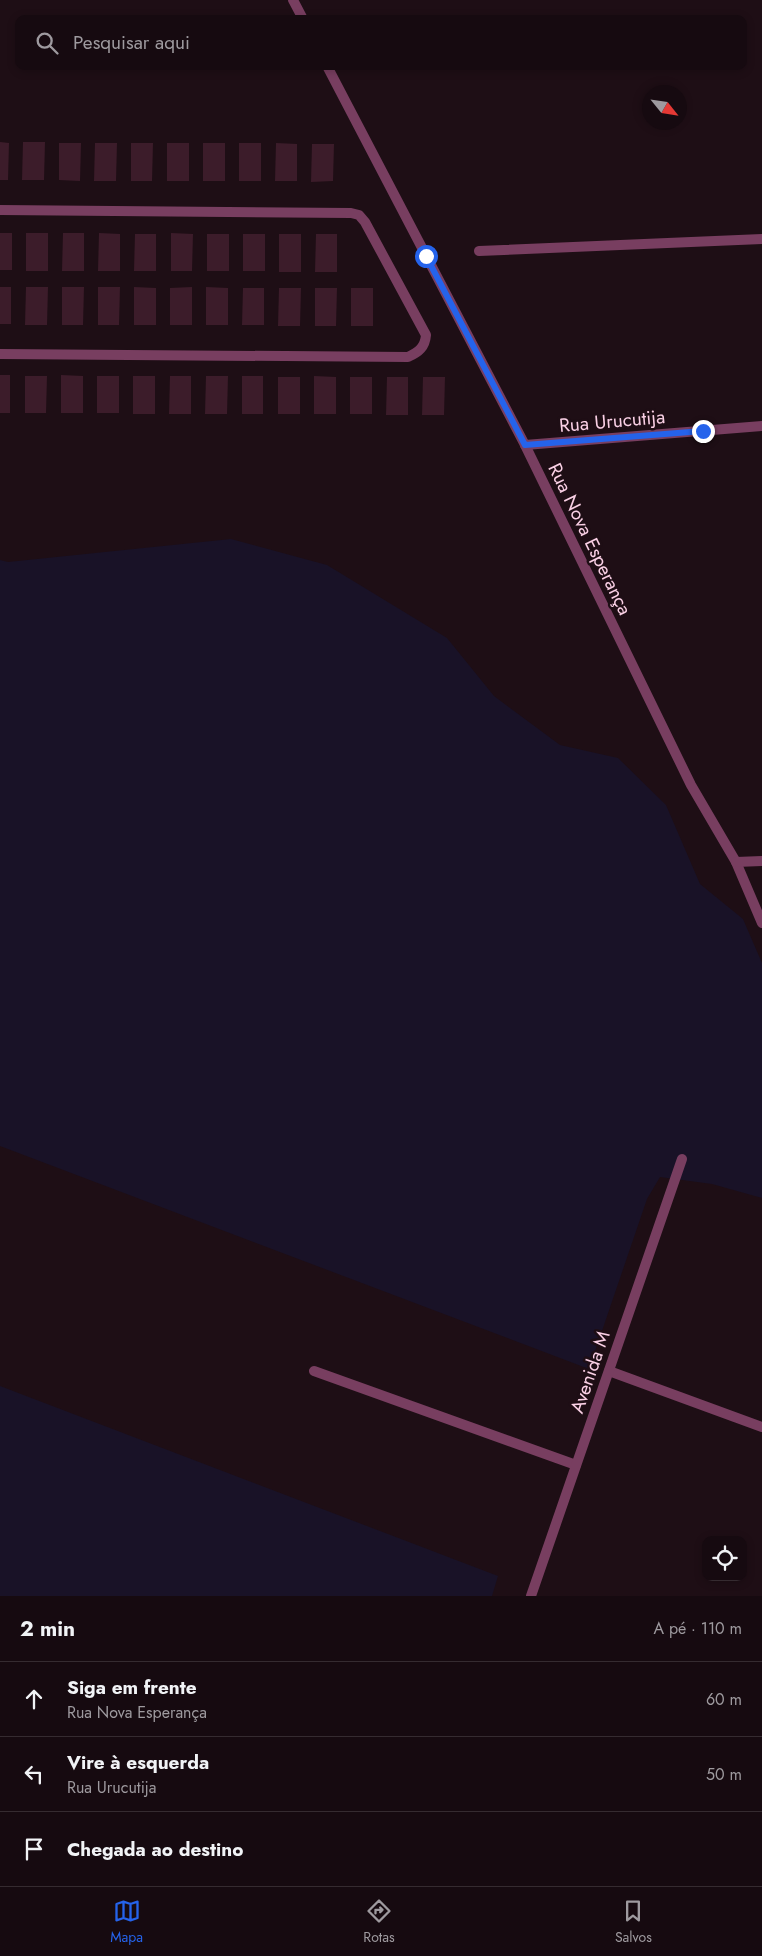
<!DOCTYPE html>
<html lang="pt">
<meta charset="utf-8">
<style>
:root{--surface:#160a10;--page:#23181e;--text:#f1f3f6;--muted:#9e9a9f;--line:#352b30;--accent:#2563eb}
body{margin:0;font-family:Jost,sans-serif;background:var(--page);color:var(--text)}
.controls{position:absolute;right:15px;bottom:15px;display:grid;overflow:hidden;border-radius:10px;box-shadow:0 2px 8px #0003}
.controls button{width:45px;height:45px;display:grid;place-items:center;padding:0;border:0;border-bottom:1px solid var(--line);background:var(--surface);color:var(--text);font:25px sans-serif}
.compass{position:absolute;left:642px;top:85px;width:45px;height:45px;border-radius:50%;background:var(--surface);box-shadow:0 2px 8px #0003;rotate:120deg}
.stop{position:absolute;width:15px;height:15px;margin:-11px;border:4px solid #2563eb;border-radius:50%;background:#fff}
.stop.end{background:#2563eb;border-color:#fff;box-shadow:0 1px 5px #0008}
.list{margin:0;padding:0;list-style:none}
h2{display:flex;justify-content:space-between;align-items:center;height:65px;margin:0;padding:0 20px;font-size:21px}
h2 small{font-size:16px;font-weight:400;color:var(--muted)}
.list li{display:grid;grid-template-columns:32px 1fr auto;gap:15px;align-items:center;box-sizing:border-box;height:75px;padding:0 20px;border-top:1px solid var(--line)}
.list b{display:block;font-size:19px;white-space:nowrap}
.list p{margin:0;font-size:16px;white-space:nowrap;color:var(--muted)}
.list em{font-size:16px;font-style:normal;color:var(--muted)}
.icon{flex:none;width:28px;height:28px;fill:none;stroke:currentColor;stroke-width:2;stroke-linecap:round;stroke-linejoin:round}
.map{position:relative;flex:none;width:762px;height:1596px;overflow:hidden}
.search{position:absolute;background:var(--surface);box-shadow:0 2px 8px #0003;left:15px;right:15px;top:15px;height:55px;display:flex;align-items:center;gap:12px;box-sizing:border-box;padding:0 18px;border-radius:10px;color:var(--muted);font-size:19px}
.sheet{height:290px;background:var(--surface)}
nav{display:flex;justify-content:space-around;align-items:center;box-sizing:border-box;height:70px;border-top:1px solid var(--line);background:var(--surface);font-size:14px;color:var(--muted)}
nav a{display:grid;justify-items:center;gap:2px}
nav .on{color:var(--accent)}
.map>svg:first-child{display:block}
.green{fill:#191227}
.building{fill:#3c1c2a}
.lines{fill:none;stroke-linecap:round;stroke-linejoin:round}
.lane{stroke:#783e60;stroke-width:10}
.street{stroke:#783e60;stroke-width:10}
.route{stroke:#2563eb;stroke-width:6}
.labels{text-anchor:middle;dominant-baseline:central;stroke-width:5;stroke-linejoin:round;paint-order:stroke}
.street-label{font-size:19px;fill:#fad0e5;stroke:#1e0e15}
</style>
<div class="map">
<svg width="762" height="1596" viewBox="0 0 762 1596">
<rect width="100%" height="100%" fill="#1e0e15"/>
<g class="green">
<polygon points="231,539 327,565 447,638 494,696 560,745 618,758 666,805 700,884 743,919 762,963 762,1198 712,1184 660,1177 647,1199 589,1369 0,1146 0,560 8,562"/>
<polygon points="0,1386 498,1576 492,1596 0,1596"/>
</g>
<g class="building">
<polygon points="0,142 9,143 8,180 0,180"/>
<polygon points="23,142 45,142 44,180 22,180"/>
<polygon points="59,143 81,143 80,181 59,180"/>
<polygon points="95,143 117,143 116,181 94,181"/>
<polygon points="131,143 153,143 152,181 131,181"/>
<rect x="167" y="143" width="22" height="38"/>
<rect x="203" y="143" width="22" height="38"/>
<rect x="239" y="143" width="22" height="38"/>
<polygon points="276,143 297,144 297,181 275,181"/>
<polygon points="312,144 334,144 333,181 311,182"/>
<rect x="0" y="233" width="12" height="37"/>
<rect x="26" y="233" width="22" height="38"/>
<polygon points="63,233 84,233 84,271 62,271"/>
<polygon points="99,233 120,234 120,271 98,271"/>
<polygon points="171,233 193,234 192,271 171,271"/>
<polygon points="135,234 156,234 156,271 134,271"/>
<rect x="207" y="234" width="22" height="37"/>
<rect x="243" y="234" width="22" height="37"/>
<rect x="279" y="234" width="22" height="38"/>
<polygon points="316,234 337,234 337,272 315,272"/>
<rect x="0" y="287" width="11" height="37"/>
<polygon points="26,287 48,287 47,325 25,325"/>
<polygon points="62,287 84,287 83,325 62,325"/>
<polygon points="98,287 120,287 119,325 98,325"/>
<polygon points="134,287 156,288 156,325 134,325"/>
<polygon points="192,287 192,325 170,325 170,288"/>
<polygon points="206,287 228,288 228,325 206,325"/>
<polygon points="243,288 264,288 264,325 242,325"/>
<polygon points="279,288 301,288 300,326 278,326"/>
<polygon points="315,288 337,288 336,326 315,326"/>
<rect x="351" y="288" width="22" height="38"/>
<rect x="0" y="375" width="10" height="38"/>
<polygon points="61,375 83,376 83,413 61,413"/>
<polygon points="25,376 47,376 46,413 25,413"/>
<rect x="97" y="376" width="22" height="37"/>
<rect x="133" y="376" width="22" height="38"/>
<polygon points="170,376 191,376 191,414 169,414"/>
<polygon points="206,376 228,376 227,414 205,414"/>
<rect x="242" y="376" width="21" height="38"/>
<polygon points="314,376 336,377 336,414 314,414"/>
<rect x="278" y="377" width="22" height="37"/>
<rect x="350" y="377" width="22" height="37"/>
<polygon points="387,377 408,377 408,415 386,415"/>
<polygon points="423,377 445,377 444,415 422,415"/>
</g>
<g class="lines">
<polyline class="lane" points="314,1371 576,1465"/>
<g class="street">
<polyline points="293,0 303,19"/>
<polyline points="327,66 525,445 691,785 736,862 762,923"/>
<path d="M0,210l351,3 8,2 6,7 61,113c-1,12 -7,17 -18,22l-408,-3"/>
<polyline points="479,251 762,239"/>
<polyline points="525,445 762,426"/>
<polyline points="736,862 762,861"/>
<polyline points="609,1371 762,1427"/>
<polyline points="531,1596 682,1159"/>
</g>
</g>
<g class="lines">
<polyline class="route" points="426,256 525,445 703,431"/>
</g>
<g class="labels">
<g class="street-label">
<text transform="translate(612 421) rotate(-5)">Rua Urucutija</text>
<text transform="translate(590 539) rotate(64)">Rua Nova Esperança</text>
<text transform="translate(590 1372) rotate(-71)">Avenida M</text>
</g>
</g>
</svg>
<div class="controls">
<button><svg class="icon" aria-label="locate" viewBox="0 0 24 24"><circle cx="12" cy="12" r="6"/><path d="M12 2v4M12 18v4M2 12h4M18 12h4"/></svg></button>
</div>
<svg class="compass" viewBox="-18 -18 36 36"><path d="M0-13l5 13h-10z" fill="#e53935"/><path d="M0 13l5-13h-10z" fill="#9e9a9f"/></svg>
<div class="stop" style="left:426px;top:256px"></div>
<div class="stop end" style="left:703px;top:431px"></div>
<div class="search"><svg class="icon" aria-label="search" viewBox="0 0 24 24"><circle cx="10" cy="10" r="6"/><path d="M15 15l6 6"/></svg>Pesquisar aqui</div>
</div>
<section class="sheet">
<h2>2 min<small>A pé · 110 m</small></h2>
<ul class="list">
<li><svg class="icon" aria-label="ahead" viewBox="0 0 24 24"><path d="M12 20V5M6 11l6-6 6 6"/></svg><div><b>Siga em frente</b><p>Rua Nova Esperança</p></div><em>60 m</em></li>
<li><svg class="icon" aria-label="left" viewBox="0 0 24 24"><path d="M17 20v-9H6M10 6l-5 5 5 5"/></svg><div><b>Vire à esquerda</b><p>Rua Urucutija</p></div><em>50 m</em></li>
<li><svg class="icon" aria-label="arrive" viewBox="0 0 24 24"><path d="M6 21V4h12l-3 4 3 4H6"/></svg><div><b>Chegada ao destino</b></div></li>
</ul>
</section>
<nav>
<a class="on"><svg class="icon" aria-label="map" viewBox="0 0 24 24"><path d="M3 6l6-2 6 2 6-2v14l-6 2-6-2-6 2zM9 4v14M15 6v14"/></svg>Mapa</a>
<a><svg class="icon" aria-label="directions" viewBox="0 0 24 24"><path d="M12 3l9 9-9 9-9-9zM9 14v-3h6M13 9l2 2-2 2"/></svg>Rotas</a>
<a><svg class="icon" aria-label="saved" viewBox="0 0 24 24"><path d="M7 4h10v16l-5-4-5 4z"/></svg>Salvos</a>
</nav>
